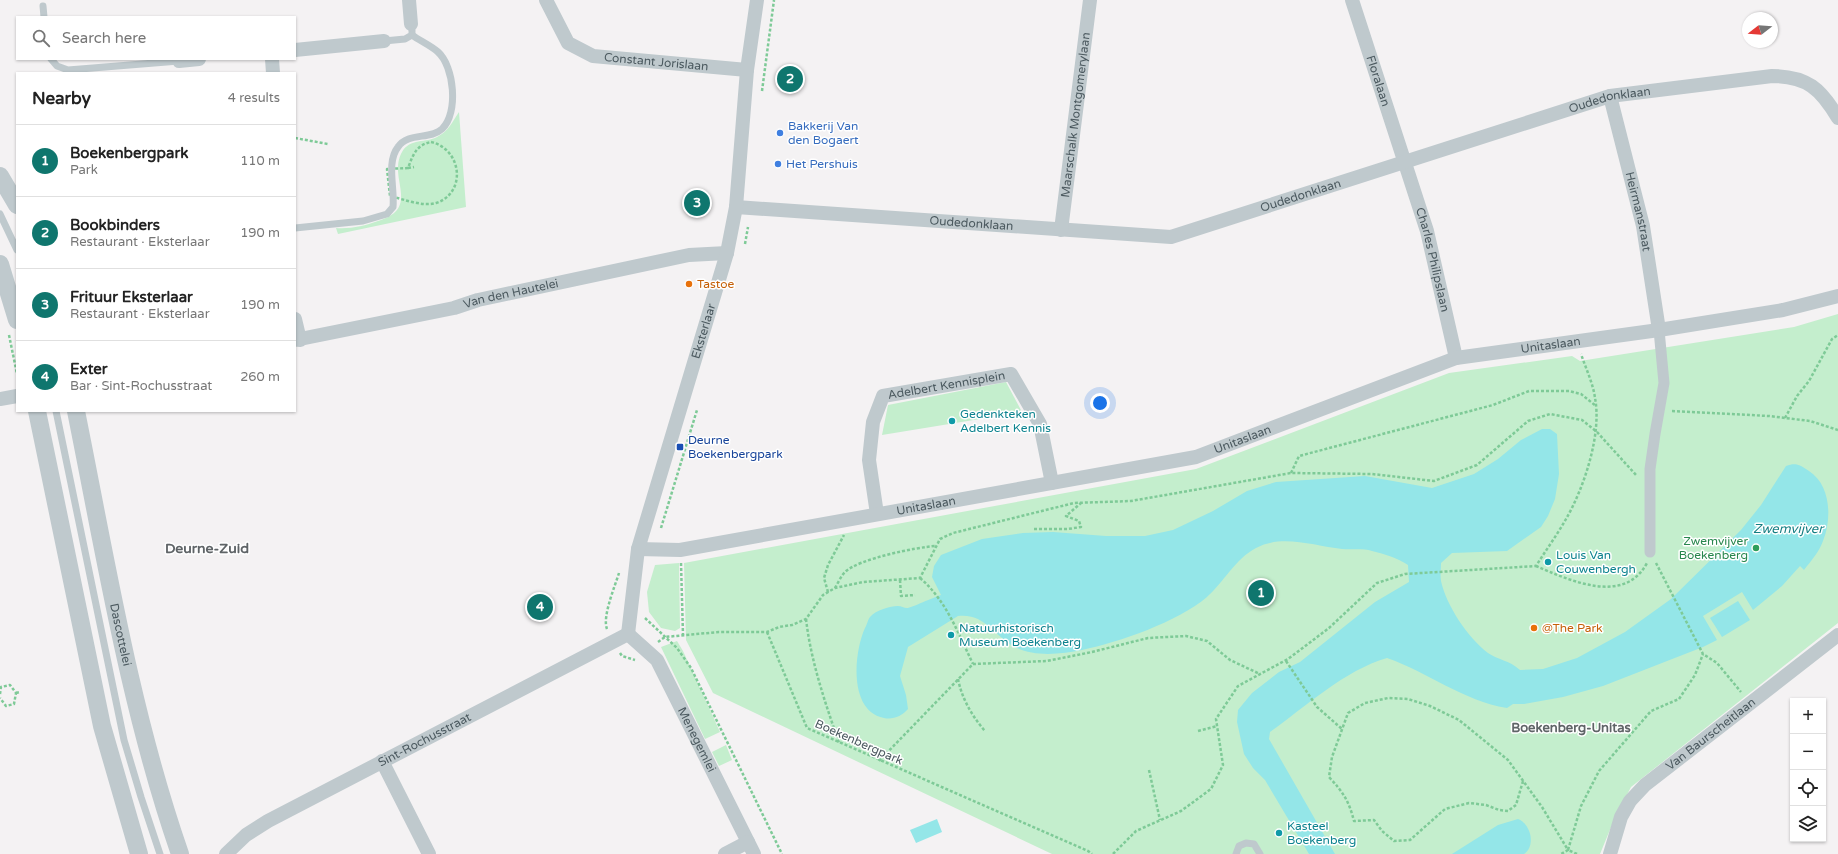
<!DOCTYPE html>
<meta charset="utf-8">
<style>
:root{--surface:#fff;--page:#f2f2f2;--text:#222;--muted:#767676;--line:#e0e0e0;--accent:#0f766e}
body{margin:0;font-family:"Varela Round",sans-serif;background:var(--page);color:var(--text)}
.controls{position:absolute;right:12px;bottom:12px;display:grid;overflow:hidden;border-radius:0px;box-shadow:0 1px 3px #0004}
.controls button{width:36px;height:36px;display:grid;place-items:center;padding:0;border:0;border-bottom:1px solid var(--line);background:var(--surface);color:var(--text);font:20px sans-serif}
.compass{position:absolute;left:1742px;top:12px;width:36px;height:36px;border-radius:50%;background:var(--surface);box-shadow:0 1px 3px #0004;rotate:253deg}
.you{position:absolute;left:1100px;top:403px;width:14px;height:14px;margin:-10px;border:3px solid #fff;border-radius:50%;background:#1a73e8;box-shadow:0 0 0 6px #1a73e833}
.badge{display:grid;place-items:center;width:26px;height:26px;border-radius:50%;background:var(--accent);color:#fff;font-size:13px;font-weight:700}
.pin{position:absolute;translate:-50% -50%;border:2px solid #fff;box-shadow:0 1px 4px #0006}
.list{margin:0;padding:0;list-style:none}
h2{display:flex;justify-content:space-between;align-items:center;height:52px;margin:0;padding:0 16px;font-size:17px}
h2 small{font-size:13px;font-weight:400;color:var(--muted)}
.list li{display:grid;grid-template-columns:26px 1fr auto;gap:12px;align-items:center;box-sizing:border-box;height:72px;padding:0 16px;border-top:1px solid var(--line)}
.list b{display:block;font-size:15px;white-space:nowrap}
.list p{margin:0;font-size:13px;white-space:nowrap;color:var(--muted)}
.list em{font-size:13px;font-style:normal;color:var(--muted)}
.icon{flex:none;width:22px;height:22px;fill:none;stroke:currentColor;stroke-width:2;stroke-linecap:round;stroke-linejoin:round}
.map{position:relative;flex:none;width:1838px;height:854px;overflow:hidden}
.search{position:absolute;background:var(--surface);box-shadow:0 1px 3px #0004;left:16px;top:16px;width:280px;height:44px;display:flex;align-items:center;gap:10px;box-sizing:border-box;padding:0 14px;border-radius:0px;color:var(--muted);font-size:15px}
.panel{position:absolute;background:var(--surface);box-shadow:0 1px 3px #0004;left:16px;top:72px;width:280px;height:340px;border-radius:0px}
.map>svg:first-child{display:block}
.green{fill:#c4eecd}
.water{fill:#94e6e8}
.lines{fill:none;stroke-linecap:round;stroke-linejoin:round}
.path{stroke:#7eca97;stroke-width:2.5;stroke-dasharray:3 2;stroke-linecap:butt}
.service{stroke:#bfc9cd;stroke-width:7}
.pedestrian{stroke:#bfc9cd;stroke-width:11}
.minor{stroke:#bfc9cd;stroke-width:14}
.tertiary{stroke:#bfc9cd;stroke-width:18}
.shop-dot{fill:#3f7fe0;stroke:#fff;stroke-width:1.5}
.food-dot{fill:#e8710a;stroke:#fff;stroke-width:1.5}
.culture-dot{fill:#0f9aa8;stroke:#fff;stroke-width:1.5}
.transit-dot{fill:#1a4fb4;stroke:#fff;stroke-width:1.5}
.leisure-dot{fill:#2e9e5b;stroke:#fff;stroke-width:1.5}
.labels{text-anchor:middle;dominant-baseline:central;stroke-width:3;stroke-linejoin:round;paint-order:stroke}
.street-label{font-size:12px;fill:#4b595f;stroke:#fff}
.shop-label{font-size:12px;fill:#366cbe;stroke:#fff;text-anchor:start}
.food-label{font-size:12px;fill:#c56008;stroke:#fff;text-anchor:start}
.culture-label{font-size:12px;fill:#0d838f;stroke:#fff;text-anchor:start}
.transit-label{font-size:12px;fill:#164399;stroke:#fff;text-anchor:start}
.leisure-label{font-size:12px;fill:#27864d;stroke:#fff;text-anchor:end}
.water-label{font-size:13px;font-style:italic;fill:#147e82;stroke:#fff}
.neighbourhood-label{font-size:13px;font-weight:bold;fill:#5f6467;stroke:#fff}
.quarter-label{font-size:14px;font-weight:bold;fill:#5f6467;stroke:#fff}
</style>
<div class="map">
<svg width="1838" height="854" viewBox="0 0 1838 854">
<rect width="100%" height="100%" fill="#f4f2f3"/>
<g class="green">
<path d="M459,112l7,95 -128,27 -2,-6c15,1 28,-2 42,-7 44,-13 9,-43 24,-69 8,-14 24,-9 35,-15 12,-6 15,-15 22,-25z"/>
<polygon points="1838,314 1838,623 1631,787 1614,820 1600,854 1052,854 713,693 686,640 684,563 1196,469 1449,373 1572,356 1580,361 1794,327"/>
<polygon points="1006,382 1022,412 882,435 888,405"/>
<polygon points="679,563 680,628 675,631 661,628 649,612 647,592 655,565"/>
<polygon points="677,641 683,651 720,732 705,739 661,647"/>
<polygon points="726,745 732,760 719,766 712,752"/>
</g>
<g class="water">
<path d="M1542,429h8l7,5 2,40 -4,25 -7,17 -7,11 -34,24 -55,2 -11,10c0,6 -1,12 0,18 5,24 27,57 47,72 10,7 21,7 32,17l23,-1 34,-11 48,-26 46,-33 70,-69 20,-25 25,-39c10,-4 14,-1 23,5 22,14 23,48 14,70 -4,11 -12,20 -19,29l-4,-4 -18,20 -29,24 -11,-18 -39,24 14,24 -14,7 -100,39 -40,11 -39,7h-11l-6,4c-44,-7 -79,-36 -120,-50 -42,12 -82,49 -117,74l-1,7 66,115h-26l-44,-74 -12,-12 -9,-14 -7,-32 1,-12 14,-17 27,-21 21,-10 75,-60 34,-20 -1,-17c-11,-7 -23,-11 -36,-14 -9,-3 -20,-1 -30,-2 -28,-3 -60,-15 -86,-1 -21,11 -32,34 -49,49 -30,25 -87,45 -125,53 -20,4 -46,7 -65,-2 -23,-11 -31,-35 -59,-32l-50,31 -8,29 6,19 2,14c-6,7 -15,11 -24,9 -36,-7 -30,-66 -19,-90 2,-3 3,-9 5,-11 6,-7 20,-11 28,-11 3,0 6,2 9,2 4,0 27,-11 34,-13l-9,-18 2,-11 7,-11 41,-16 41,-6 30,-1 53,4h39l28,-6 40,-19 34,-20 29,-9 89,-6 67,12 42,-14 24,-15 23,-19z"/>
<polygon points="1738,601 1750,620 1722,637 1710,618"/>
<polygon points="937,819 942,832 916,843 910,830"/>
<path d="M1518,819c13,5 18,27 6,35h-72l46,-29z"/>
</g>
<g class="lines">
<g class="path">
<polyline points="762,91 774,0"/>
<polyline points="295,138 328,144"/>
<path d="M431,142c31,7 36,51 5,61 -14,4 -33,-4 -46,-7l-3,-27 21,-1c5,-13 8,-23 23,-26z"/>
<polyline points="408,168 414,167"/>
<polyline points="745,244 748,227"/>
<polyline points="9,335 17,374"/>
<polyline points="1672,411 1769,416 1810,421 1838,430"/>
<polyline points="1785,418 1797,396 1809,381 1832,339 1838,335"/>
<polyline points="1291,473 1299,456 1493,405 1529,391 1569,391 1581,394 1596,406"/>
<polyline points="661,528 697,410"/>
<polyline points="1034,529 1068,529 1081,527 1079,521 1066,516 1081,503"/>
<polyline points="681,563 683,635"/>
<polyline points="1656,563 1703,654 1717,663 1741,692"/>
<path d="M1536,566c33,14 88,40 111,-3"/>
<path d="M920,578c26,22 38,55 53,86"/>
<polyline points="900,580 901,596 915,595"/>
<path d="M835,588c3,-5 6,-12 10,-16 13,-13 72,-25 91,-26"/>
<polyline points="828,592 824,578 828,565 844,535"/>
<polyline points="645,618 677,648 691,668 782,854"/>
<path d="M806,619c5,43 19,83 33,124"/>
<path d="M607,629c-5,-12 8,-43 12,-56"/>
<polyline points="767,632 807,728 1088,851 1092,854"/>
<polyline points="658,642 665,637 686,635 719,632 767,632 779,627 792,625 806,619 823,595 835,588 863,582 920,578 940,539 953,533 1074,503 1131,501 1291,473 1372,474 1434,481 1477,465 1528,421 1550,414 1582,420 1597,432 1636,475"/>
<polyline points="620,653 622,656 635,660"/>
<polyline points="1286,661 1317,707 1342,729"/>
<path d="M958,679c4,20 14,37 27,52"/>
<polyline points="16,693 20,692"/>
<polyline points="0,694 1,687 10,685 16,693 14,704 6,706 0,698"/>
<polyline points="1198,731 1217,726"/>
<polyline points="879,761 973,664 1047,661 1092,652 1148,638 1186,636 1207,641 1230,660 1260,674"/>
<polyline points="1149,770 1160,820"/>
<path d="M1523,781l-7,24 -8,6 -9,-1 -13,-5 -17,-2 -24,6 -35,31 -16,1 -12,-10 -8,-11 -20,1c-5,-20 -11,-29 -25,-44l3,-20 16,-44 17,-10 23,-5 20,1 22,7 29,14 49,40 34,47 26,43 -7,4"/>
<path d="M1113,854l23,-23 45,-20 30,-22 12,-24 -7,-46 22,-33 50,-27 41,-31 48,-45 28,-9 131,-8c10,-16 21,-31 30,-47 18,-31 36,-85 29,-121 -2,-15 -9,-29 -14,-44"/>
<polyline points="1577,854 1568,850 1581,806 1599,771 1651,711 1679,699 1695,675 1703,654"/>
</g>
<g class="service">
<polyline points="43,6 44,17"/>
<polyline points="384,41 405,39 412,35 412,30"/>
<polyline points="51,59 57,66 68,70 179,61"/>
<polyline points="0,214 17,250"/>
<path d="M295,228l68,-7 24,-7 6,-7c2,-18 -7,-45 5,-60 10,-15 32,-7 44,-18 17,-16 12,-63 -4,-77 -8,-7 -18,-11 -26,-17"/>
<polyline points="56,411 124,740 141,797 160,854"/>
<polyline points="1236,854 1239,846 1246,843 1254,844 1260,854"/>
</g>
<polyline class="pedestrian" points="1650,552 1650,469 1655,434 1664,383 1659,330"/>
<g class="minor">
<polyline points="409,0 411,24"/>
<path id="s1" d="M546,0l22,43 25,13 154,14"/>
<path id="s2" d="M1352,0l75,231 29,127"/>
<polyline points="295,50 384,41"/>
<polyline points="272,59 273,73"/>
<polyline points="179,61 199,59"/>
<path id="s3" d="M1610,96l33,130 16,104"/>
<path id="s4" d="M736,207l435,30 439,-141 162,-20c35,0 49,13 66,42"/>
<path id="s5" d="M1061,230l29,-230"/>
<polyline points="295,319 300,340"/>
<path id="s6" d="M295,340l159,-32 24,-8 211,-45 38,-2"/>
<polyline points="0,399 17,396"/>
<path id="s7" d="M877,514l-8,-54 4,-38 10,-26 128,-22 29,50 12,59"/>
<path id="s8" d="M638,549l42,1 516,-93 260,-99 203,-28 124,-20 55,-14"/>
<path id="s9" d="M628,634l10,-85 89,-296 9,-46 11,-137 10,-70"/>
<path id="s10" d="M628,634l29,26 97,194"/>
<polyline points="382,761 429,854"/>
<path id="s11" d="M226,854l20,-19 22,-14 360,-187"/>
<polyline points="725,854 748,842"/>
<path id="s12" d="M1610,854l11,-37 9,-16 15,-16 193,-150"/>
</g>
<g class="tertiary">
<polyline points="0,176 17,205"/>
<polyline points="0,264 17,320"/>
<polyline points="37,411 102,726 139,854"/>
<path id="s13" d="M76,411c30,149 54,299 104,443"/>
</g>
</g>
<g class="shop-dot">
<circle cx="780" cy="133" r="4"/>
<circle cx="778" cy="164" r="4"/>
</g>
<g class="food-dot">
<circle cx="689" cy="284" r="4"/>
<circle cx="1534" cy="628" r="4"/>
</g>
<g class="culture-dot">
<circle cx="952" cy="421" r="4"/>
<circle cx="1548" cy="562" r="4"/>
<circle cx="951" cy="635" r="4"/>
<circle cx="1279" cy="833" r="4"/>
</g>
<rect class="transit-dot" x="676" y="443" width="8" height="8" rx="2"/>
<circle class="leisure-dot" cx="1756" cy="548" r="4"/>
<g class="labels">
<g class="street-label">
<text stroke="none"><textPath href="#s1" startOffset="140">Constant Jorislaan</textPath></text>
<text stroke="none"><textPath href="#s2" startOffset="85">Floralaan</textPath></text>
<text stroke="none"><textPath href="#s4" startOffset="896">Oudedonklaan</textPath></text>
<text stroke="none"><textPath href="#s5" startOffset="116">Maarschalk Montgomerylaan</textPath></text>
<text stroke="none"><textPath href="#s4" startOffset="572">Oudedonklaan</textPath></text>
<text stroke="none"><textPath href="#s3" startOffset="119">Heirmanstraat</textPath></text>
<text stroke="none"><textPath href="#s4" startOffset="236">Oudedonklaan</textPath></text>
<text stroke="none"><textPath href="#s2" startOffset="272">Charles Philipslaan</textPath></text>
<text stroke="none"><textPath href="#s6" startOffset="221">Van den Hautelei</textPath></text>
<text stroke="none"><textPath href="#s9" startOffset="313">Eksterlaar</textPath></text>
<text stroke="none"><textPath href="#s8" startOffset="940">Unitaslaan</textPath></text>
<text stroke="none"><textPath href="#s7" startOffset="185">Adelbert Kennisplein</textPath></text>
<text stroke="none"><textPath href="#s8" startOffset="616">Unitaslaan</textPath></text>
<text stroke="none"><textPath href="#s8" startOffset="292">Unitaslaan</textPath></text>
<text stroke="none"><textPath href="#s13" startOffset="228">Dascottelei</textPath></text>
<text stroke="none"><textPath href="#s12" startOffset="162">Van Baurscheitlaan</textPath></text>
<text stroke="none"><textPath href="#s11" startOffset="230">Sint-Rochusstraat</textPath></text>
<text stroke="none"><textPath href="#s10" startOffset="128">Menegemlei</textPath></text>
<text transform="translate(859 742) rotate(24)">Boekenbergpark</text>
</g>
<g class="shop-label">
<text x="788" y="126">Bakkerij Van<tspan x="788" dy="14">den Bogaert</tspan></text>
<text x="786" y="164">Het Pershuis</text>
</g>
<g class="food-label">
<text x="697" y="284">Tastoe</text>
<text x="1542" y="628">@The Park</text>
</g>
<g class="culture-label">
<text x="960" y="414">Gedenkteken<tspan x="960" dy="14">Adelbert Kennis</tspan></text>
<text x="1556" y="555">Louis Van<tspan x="1556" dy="14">Couwenbergh</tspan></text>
<text x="959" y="628">Natuurhistorisch<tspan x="959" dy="14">Museum Boekenberg</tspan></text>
<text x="1287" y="826">Kasteel<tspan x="1287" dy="14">Boekenberg</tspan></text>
</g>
<g class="transit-label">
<text x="688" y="440">Deurne<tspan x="688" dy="14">Boekenbergpark</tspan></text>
</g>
<g class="leisure-label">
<text x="1748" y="541">Zwemvijver<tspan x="1748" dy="14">Boekenberg</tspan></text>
</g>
<g class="water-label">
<text x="1788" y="529">Zwemvijver</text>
</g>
<g class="neighbourhood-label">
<text x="1571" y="728">Boekenberg-Unitas</text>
</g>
<g class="quarter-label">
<text x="207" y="548">Deurne-Zuid</text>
</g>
</g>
</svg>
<div class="controls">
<button>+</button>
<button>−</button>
<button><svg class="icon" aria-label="locate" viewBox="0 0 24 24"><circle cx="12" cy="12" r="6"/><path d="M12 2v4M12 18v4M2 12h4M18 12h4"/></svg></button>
<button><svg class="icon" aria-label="layers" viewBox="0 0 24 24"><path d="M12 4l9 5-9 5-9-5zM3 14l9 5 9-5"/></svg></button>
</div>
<svg class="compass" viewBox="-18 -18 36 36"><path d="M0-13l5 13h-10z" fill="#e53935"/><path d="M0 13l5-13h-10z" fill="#767676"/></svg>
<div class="you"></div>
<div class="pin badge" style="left:1261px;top:593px">1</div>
<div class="pin badge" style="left:790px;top:79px">2</div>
<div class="pin badge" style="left:697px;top:203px">3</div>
<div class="pin badge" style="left:540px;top:607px">4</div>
<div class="search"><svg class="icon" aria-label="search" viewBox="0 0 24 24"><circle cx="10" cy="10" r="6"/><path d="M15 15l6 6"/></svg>Search here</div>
<section class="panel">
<h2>Nearby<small>4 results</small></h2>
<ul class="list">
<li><span class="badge">1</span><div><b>Boekenbergpark</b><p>Park</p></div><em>110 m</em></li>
<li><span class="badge">2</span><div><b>Bookbinders</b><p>Restaurant · Eksterlaar</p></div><em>190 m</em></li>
<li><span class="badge">3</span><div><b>Frituur Eksterlaar</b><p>Restaurant · Eksterlaar</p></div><em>190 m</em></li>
<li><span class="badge">4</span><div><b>Exter</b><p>Bar · Sint-Rochusstraat</p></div><em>260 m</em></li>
</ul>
</section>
</div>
